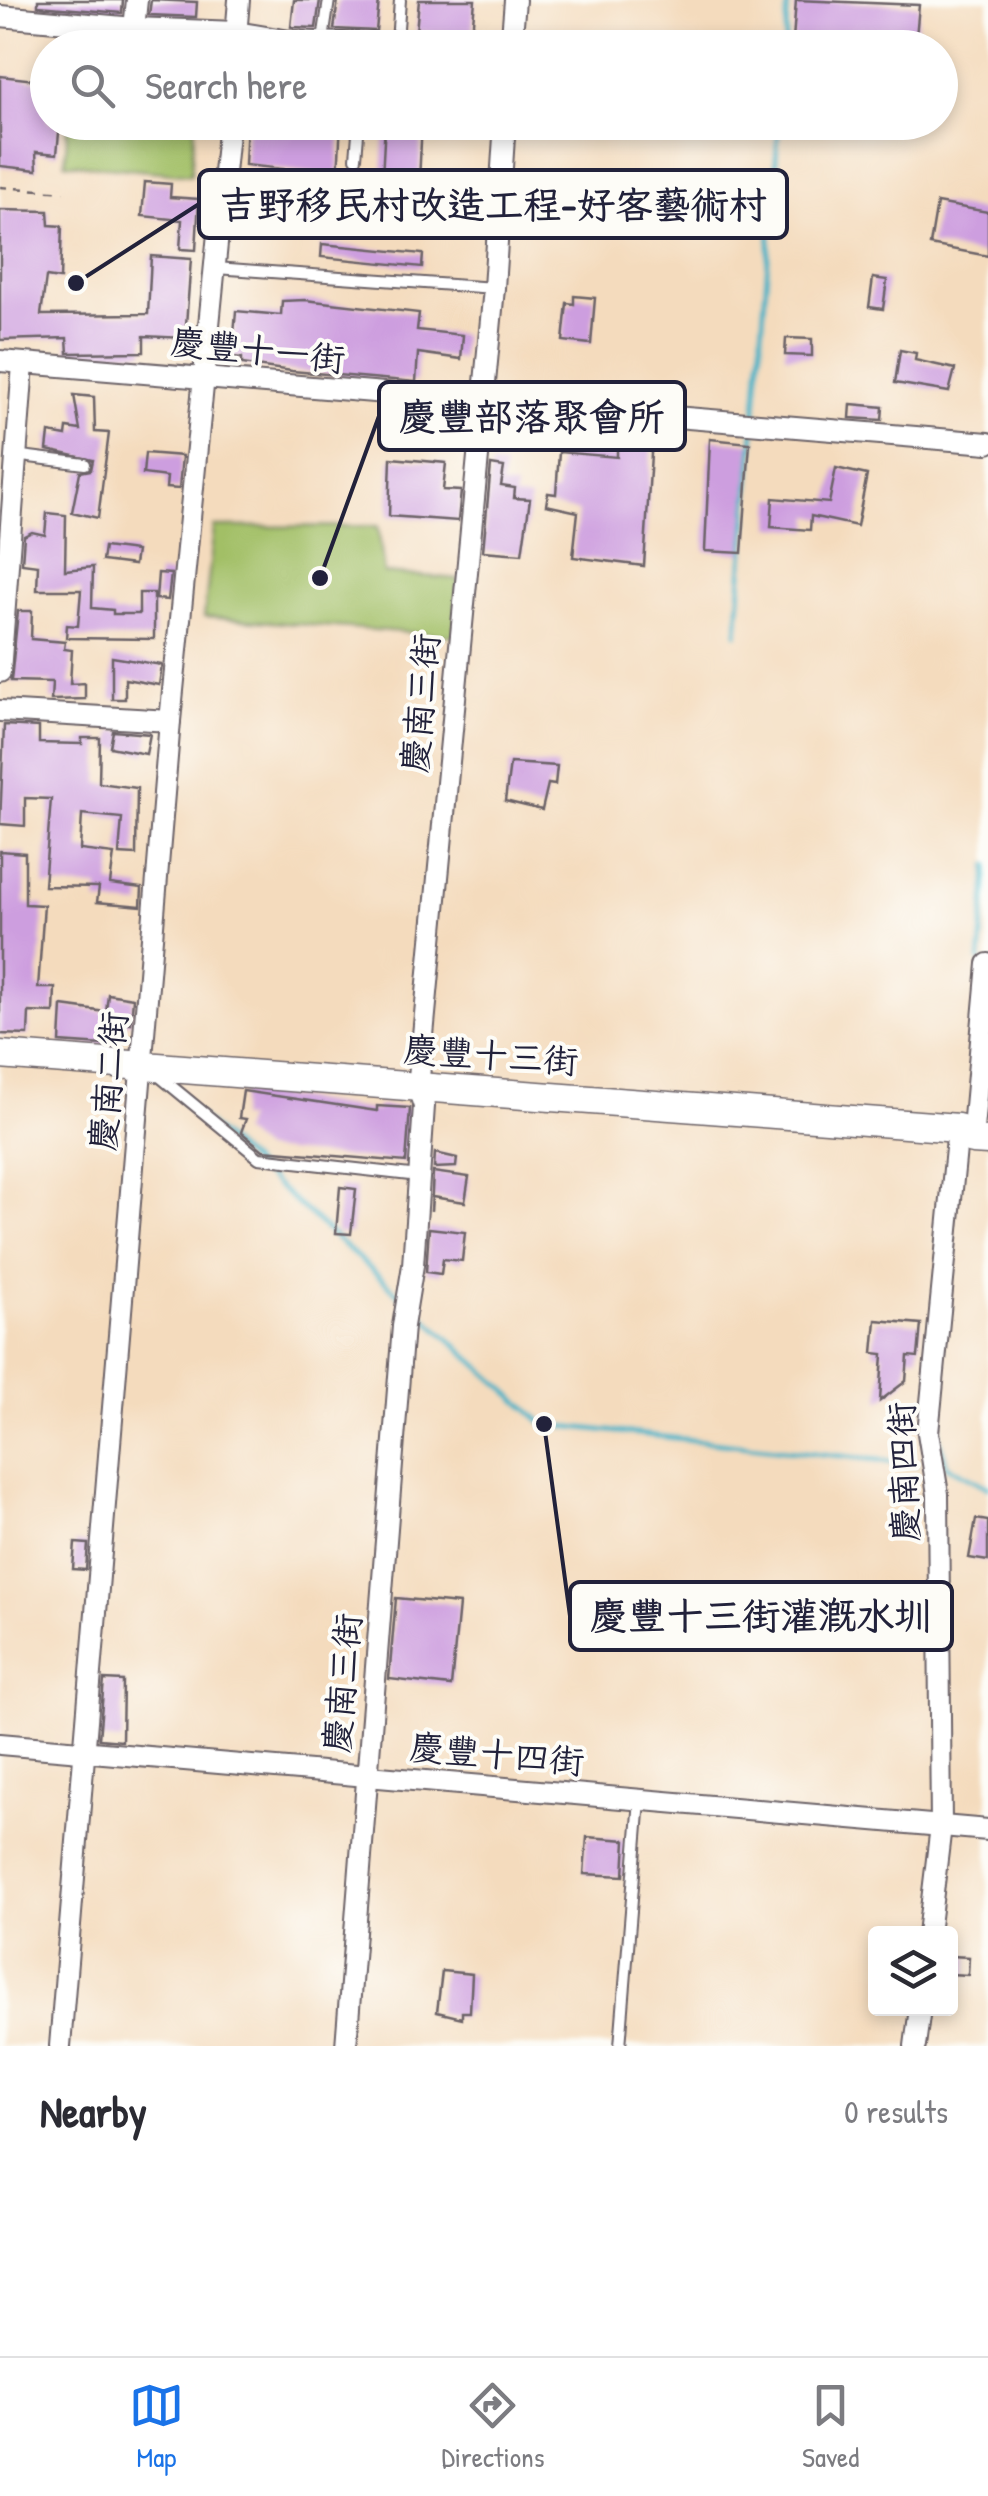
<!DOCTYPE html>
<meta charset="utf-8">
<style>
:root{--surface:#fff;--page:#f2f2f3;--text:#2b2b33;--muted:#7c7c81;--line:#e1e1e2;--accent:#1a73e8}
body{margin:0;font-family:"Patrick Hand","LXGW WenKai TC",sans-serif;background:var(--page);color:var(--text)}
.controls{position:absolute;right:30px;bottom:30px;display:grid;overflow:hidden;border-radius:10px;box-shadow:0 5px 15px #0003}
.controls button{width:90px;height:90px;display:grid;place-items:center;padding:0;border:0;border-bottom:2px solid var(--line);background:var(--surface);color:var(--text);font:50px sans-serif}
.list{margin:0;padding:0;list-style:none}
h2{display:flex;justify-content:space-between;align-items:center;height:130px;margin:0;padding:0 40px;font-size:42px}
h2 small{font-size:32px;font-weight:400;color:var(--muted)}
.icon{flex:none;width:55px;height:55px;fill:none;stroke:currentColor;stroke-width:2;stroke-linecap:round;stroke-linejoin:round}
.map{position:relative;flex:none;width:988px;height:2046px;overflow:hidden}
.search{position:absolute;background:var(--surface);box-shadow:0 5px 15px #0003;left:30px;right:30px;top:30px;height:110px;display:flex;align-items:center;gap:25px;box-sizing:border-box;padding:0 35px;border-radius:55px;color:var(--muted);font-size:38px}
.sheet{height:310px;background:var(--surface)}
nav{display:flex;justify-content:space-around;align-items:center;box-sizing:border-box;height:140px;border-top:2px solid var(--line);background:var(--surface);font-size:28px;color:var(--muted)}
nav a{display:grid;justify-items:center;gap:5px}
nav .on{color:var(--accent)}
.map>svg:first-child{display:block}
.green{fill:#a2bf66;stroke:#627050;stroke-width:2.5}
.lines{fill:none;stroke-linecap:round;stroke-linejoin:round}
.stream{stroke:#48b2c6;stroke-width:5}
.building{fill:#cd9edf}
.lane-casing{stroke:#6c6368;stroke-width:14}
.street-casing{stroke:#6c6368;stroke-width:24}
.secondary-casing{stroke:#6c6368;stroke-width:31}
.path{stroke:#6c6368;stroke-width:2.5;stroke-dasharray:8 8;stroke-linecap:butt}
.lane{stroke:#fff;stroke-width:10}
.street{stroke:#fff;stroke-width:20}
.secondary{stroke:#fff;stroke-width:28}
.labels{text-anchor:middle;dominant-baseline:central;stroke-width:8;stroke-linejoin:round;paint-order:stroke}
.street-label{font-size:35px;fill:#22223b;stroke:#fdfcf7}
.leader{fill:none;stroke:#22223b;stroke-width:4}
.callout-dot{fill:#22223b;stroke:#fdfcf7;stroke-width:4}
.callout{fill:#fdfcf7;stroke:#22223b;stroke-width:4}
.callout-label{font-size:38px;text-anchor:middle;font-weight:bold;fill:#22223b}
</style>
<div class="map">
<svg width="988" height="2046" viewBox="0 0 988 2046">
<rect width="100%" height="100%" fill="#fdfcf7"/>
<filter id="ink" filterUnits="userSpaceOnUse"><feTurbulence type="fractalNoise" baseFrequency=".01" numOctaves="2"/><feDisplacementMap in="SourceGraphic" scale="20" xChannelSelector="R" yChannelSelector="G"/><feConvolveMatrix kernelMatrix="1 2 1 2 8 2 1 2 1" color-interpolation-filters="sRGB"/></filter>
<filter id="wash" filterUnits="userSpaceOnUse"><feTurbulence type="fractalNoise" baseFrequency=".0048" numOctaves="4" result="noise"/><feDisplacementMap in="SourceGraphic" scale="40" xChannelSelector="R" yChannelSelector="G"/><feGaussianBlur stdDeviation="2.25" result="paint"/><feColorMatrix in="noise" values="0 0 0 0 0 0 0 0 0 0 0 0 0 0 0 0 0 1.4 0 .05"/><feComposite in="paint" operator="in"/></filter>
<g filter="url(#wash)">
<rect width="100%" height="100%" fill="#f4dbbd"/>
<g class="green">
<polygon points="68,123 195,123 191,175 65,163"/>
<polygon points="378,526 384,573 458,579 454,636 204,617 214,527"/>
</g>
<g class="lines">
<g class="stream">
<polyline points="785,48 788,0"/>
<polyline points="755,421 779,122"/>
<polyline points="737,633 754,432"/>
<polyline points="980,961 988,865"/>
<polyline points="183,1102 403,1298"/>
<polyline points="411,1305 544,1424 916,1464"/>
<polyline points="943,1382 938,1435 947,1466 988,1487"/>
</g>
</g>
<g id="blocks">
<g class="building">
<polygon points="38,0 123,0 122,13 38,6"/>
<polygon points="151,0 197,2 196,17 149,15"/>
<polygon points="294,0 320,0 316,28 291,27"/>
<polygon points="338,0 379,0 376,31 334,29"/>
<polygon points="419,0 475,0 472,34 416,32"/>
<polygon points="796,0 919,5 915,48 793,40"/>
<polygon points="0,76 44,81 42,103 48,104 48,122 60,122 57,154 36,152 37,170 0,166"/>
<polygon points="247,122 341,122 338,175 245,165"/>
<polygon points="385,122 422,122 419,181 382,178"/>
<polygon points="145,182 171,184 170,197 199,199 196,250 180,249 182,220 142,216"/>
<polygon points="937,203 988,212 988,256 930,245"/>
<polygon points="0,210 48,211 49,225 62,226 60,279 46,277 41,315 148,314 151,256 191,259 185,338 144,336 144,352 68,353 67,338 0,340"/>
<polygon points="322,244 423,254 422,267 321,257"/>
<polygon points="873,278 887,280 883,309 869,307"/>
<polygon points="574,296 595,298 591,344 563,341 567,303 574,304"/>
<polygon points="305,300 419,313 417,330 463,335 461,359 418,353 416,382 292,371 242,364 242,358 232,357 236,311 281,315 282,301"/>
<polygon points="786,338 812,339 812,356 785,355"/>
<polygon points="900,350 916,353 915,360 955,369 949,392 895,383"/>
<polygon points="74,395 94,397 95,432 109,433 98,518 72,512 80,472 91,470 93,460 47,450 49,433 66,436 67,428 80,430"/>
<polygon points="851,404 883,407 882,420 850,418"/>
<polygon points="617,437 652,438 644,566 573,557 578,512 546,505 548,493 556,494 559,452 617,457"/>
<polygon points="710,439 750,443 742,553 705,551"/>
<polygon points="145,453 182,456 179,489 166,488 167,477 143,474"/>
<polygon points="391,458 446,463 443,490 461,491 458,521 389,516"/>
<polygon points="491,465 504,467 501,486 515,488 514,498 530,499 522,554 483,551"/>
<polygon points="836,468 867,475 857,526 811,516 810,530 771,527 773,498 829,503"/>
<polygon points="47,513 66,515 65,570 93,567 92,608 113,610 113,614 139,614 139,593 154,593 154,639 66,638 67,625 78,626 81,590 37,590 38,565 22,563 24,536 32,532 45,535"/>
<polygon points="104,547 136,551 134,565 102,561"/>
<polygon points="158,573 171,574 168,600 156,599"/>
<polygon points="18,611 32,611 31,639 65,642 64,649 72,650 70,684 85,683 85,699 51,700 52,682 11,681"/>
<polygon points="112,657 162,665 159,685 125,679 125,699 112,699"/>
<polygon points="4,725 39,727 39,743 82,744 82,738 100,738 99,783 137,788 136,855 119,854 122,818 82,814 80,850 114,854 110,884 142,888 141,906 97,902 99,887 44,886 51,799 25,798 25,826 0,824"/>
<polygon points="113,731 150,734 146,754 110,747"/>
<polygon points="510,763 557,766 555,785 548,784 542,810 505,801"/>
<polygon points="0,851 25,853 25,904 44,905 38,988 55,988 54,1013 29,1012 28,1035 0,1034"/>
<polygon points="108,994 133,998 131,1023 122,1022 118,1046 60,1042 62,1006 106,1012"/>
<polygon points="243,1091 377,1111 377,1106 410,1108 406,1162 263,1150 241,1132 246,1119 239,1118"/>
<polygon points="435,1153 457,1158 456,1167 434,1168"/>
<polygon points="433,1172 469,1177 465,1202 432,1197 431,1211"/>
<polygon points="340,1187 356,1189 351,1234 336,1233"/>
<polygon points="429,1228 465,1232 462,1261 443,1259 441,1274 426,1272"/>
<polygon points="876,1320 921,1324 918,1357 908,1356 906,1381 880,1401 883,1354 873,1353"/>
<polygon points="976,1519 988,1521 988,1561 969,1558"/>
<polygon points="75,1543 88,1544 86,1570 73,1569"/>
<polygon points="396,1598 459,1604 451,1686 389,1679"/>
<polygon points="104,1680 123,1681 122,1741 99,1739"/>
<polygon points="587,1837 626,1840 624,1876 584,1874"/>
<polygon points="950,1956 969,1957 968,1975 950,1974"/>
<polygon points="442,1971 472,1974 470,2012 462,2012 462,2018 437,2012"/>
</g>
</g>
</g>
<g filter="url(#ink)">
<use href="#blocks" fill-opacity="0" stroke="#6c6368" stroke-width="2.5"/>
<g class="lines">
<defs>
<g id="lane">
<polyline points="323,40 329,0"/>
<polyline points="397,42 400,0"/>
<polyline points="356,158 359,122"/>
<polyline points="224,183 499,209"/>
<polyline points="216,268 494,288"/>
<polyline points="14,455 85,464"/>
<polyline points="159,1076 259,1158 419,1176"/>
<polyline points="620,2046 640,1800"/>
</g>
<g id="street">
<polyline points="0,16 134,28 236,32 290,41 473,48"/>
<polyline points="134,28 137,0"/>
<polyline points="235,48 239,0"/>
<polyline points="511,48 515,0"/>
<polyline points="0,361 988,443"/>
<polyline points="0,672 23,364"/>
<polyline points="0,711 170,721"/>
<polyline points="972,1140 988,964"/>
<polyline points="0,1744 988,1830"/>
<polyline points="928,1934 941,1826 938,1494 928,1433 958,1128"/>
<polyline points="60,2046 170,721 229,122"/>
<polyline points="346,2046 403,1326 413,1265 424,1106 418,1088 494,288 505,122"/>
<polyline points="915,2046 920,2008"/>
</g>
<polyline id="secondary" points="0,1055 958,1128 972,1140 988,1141"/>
</defs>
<use href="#lane" class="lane-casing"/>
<use href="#street" class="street-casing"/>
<use href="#secondary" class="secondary-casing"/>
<polyline class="path" points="0,187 64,192"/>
<use href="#lane" class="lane"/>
<use href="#street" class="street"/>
<use href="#secondary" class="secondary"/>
</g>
</g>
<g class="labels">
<g class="street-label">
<text transform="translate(258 350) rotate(6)">慶豐十一街</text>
<text transform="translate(420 703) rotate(-85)">慶南三街</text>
<text transform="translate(491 1055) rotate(4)">慶豐十三街</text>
<text transform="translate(108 1081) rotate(-85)">慶南二街</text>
<text transform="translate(903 1472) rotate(-92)">慶南四街</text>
<text transform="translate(342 1683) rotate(-85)">慶南三街</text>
<text transform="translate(497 1754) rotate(5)">慶豐十四街</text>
</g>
</g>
<path class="leader" d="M76 283L199 204M320 578L379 416M544 1424L570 1616"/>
<g class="callout-dot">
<circle cx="76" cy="283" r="10"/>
<circle cx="320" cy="578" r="10"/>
<circle cx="544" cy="1424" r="10"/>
</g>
<g class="callout">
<rect x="199" y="170" width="588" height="68" rx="10"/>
<rect x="379" y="382" width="306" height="68" rx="10"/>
<rect x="570" y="1582" width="382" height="68" rx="10"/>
</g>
<g class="callout-label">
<text x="493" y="218">吉野移民村改造工程-好客藝術村</text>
<text x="532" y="430">慶豐部落聚會所</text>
<text x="761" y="1629">慶豐十三街灌溉水圳</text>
</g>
</svg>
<div class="controls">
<button><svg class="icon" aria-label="layers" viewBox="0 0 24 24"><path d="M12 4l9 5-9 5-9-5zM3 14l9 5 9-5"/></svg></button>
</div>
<div class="search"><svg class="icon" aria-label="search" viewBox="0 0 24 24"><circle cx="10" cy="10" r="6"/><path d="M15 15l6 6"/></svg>Search here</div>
</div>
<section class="sheet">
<h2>Nearby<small>0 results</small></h2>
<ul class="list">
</ul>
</section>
<nav>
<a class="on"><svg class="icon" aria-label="map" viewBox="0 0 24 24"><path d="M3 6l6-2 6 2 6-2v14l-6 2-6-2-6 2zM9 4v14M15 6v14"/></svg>Map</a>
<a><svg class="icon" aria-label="directions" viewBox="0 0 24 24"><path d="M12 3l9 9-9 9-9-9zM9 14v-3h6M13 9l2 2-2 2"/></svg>Directions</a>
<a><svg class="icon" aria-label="saved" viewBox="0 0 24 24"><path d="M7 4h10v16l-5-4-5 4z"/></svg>Saved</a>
</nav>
